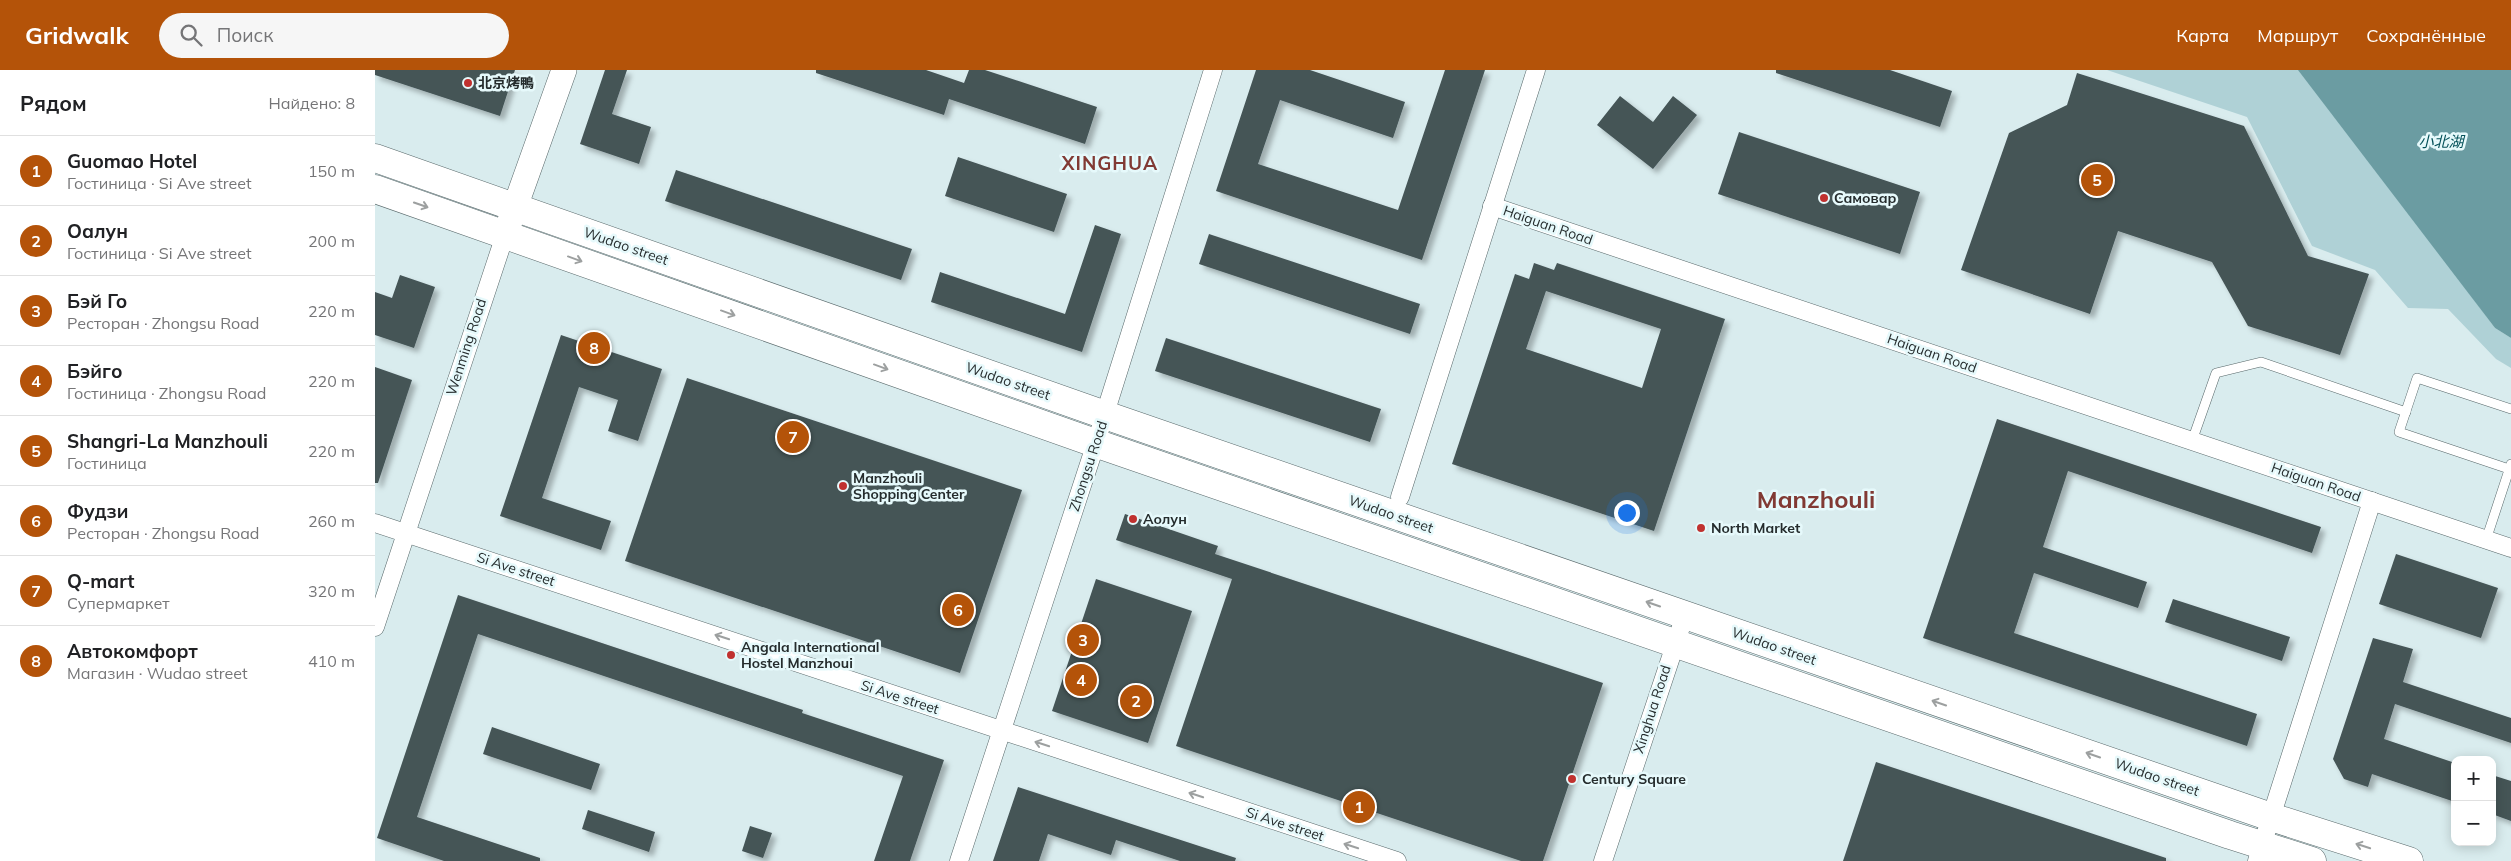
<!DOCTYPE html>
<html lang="ru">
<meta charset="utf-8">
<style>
:root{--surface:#fff;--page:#f6f6f6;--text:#202124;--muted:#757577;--line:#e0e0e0;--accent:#b45309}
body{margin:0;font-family:Mulish,"Noto Sans SC",sans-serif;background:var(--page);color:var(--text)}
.controls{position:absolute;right:15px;bottom:15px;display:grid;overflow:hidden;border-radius:10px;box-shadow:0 2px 12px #0003}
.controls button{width:45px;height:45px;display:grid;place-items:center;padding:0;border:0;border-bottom:1px solid var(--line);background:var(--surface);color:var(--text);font:25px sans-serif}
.you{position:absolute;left:1251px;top:442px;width:18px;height:18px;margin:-12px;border:4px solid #fff;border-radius:50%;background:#1a73e8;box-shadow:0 0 0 8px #1a73e833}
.badge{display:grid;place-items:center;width:32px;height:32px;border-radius:50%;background:var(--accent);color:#fff;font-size:16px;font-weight:700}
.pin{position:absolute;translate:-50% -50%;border:2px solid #fff;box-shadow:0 1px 5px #0006}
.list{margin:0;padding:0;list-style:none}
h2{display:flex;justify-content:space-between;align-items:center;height:65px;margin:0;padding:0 20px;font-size:21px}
h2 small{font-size:16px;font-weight:400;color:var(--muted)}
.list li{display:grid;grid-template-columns:32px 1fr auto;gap:15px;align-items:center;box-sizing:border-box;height:70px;padding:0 20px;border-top:1px solid var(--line)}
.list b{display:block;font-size:19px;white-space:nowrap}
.list p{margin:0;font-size:16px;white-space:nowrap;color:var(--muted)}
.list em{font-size:16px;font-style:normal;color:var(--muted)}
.icon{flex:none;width:28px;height:28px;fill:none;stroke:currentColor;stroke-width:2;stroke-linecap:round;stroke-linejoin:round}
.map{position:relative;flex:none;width:2136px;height:791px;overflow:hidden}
header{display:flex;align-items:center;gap:30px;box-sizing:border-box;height:70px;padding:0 25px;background:var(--accent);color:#fff}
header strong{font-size:24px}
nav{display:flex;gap:28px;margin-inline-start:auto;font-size:18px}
.search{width:350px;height:45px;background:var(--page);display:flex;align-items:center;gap:12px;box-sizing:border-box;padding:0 18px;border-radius:28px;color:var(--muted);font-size:19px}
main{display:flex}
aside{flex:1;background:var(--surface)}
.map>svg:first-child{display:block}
.green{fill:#afd1d6}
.water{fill:#6b9ca2}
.building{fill:#445456;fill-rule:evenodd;filter:url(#shadow)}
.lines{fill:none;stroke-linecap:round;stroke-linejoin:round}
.lane-casing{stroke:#58686a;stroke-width:10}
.street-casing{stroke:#58686a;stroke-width:19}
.secondary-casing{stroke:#58686a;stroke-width:26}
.highway-casing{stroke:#58686a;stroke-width:29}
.lane{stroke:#fff;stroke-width:9}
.street{stroke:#fff;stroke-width:18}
.secondary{stroke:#fff;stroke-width:25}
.highway{stroke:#fff;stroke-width:28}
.oneway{stroke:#9da0a0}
.poi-dot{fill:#c0312f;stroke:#e6f9fb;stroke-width:2}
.labels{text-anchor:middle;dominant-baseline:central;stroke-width:5;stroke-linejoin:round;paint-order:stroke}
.poi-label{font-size:14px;font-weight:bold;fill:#252c2d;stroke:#e6f9fb;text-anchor:start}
.street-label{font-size:14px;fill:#252c2d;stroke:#e6f9fb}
.water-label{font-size:15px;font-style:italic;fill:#045159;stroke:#e6f9fb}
.district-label{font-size:19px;font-weight:bold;letter-spacing:1px;fill:#813a34;stroke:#e6f9fb}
.town-label{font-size:24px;font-weight:bold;fill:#813a34;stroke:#e6f9fb}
</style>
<header>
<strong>Gridwalk</strong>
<div class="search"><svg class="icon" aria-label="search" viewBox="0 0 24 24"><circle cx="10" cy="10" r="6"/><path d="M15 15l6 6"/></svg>Поиск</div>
<nav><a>Карта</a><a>Маршрут</a><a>Сохранённые</a></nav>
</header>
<main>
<aside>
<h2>Рядом<small>Найдено: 8</small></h2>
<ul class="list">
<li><span class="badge">1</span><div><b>Guomao Hotel</b><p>Гостиница · Si Ave street</p></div><em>150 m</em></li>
<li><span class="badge">2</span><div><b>Оалун</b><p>Гостиница · Si Ave street</p></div><em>200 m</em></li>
<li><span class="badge">3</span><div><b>Бэй Го</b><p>Ресторан · Zhongsu Road</p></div><em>220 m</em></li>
<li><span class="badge">4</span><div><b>Бэйго</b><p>Гостиница · Zhongsu Road</p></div><em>220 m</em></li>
<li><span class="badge">5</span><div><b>Shangri-La Manzhouli</b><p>Гостиница</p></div><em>220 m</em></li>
<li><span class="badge">6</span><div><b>Фудзи</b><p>Ресторан · Zhongsu Road</p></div><em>260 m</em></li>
<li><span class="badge">7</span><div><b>Q-mart</b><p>Супермаркет</p></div><em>320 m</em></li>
<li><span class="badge">8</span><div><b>Автокомфорт</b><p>Магазин · Wudao street</p></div><em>410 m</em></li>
</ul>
</aside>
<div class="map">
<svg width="2136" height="791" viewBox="0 0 2136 791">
<defs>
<filter id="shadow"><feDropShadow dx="4.5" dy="4.5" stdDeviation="2.5" flood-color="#0004"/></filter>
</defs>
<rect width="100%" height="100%" fill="#d9ecee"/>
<polygon class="green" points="1732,0 1928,0 2120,258 2136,268 2136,298 2121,289 2073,239 2033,238 2000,200 1937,176 1872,47"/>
<polygon class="water" points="1923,0 2136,0 2136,268 2120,258"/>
<g class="building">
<polygon points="0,0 140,0 125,46 0,5"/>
<polygon points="230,0 252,0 237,44 276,57 264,94 205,74"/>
<polygon points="441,0 551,0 589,13 594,0 610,0 722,37 710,74 574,29 569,45 441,3"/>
<polygon points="881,0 935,0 1030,32 1018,68 905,30 883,94 1023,140 1070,0 1110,0 1047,190 841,121"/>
<polygon points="1401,0 1515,0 1577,21 1565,57 1401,3"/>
<polygon points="1702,3 1869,56 1933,186 1994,204 1965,285 1873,256 1837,192 1743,161 1715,244 1586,200 1634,63 1692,35"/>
<polygon points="1245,26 1278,52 1298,26 1322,45 1278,99 1222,55"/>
<polygon points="1364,62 1545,122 1525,184 1343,124"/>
<polygon points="583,87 692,124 679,162 570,126"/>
<polygon points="301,100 537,179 526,210 290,131"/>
<polygon points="720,155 746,164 707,282 556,232 565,202 690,244"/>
<polygon points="834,164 1045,234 1035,264 824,194"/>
<path d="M1159,193l20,7 3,-7 168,56 -71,212 -202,-67 63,-190 14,5zM1171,221l115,38 -19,59 -116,-39z"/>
<polygon points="25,205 60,217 39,278 0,265 0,222 17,228"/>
<polygon points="186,265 287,299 263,371 233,361 243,330 204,317 167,428 236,451 226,480 125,446"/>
<polygon points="791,268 1006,339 995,372 780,301"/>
<polygon points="0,297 37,310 3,413 0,413"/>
<polygon points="312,308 647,420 585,603 250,491"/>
<polygon points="1622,349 1946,457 1937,483 1693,401 1668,477 1772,512 1763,538 1659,503 1639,563 1882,644 1872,676 1548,568"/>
<polygon points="750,444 843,476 840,484 1228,613 1168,791 1146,791 801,676 857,509 741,470"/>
<polygon points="2021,484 2123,518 2106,568 2004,534"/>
<polygon points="721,509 817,541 773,673 677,641"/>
<polygon points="83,525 428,640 427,643 569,690 535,791 499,791 528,706 103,564 42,747 165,788 165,791 69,791 2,768"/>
<polygon points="1798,529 1915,567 1907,591 1790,552"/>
<polygon points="1998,568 2038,579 2028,612 2136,648 2136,673 2020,634 2009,669 2080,693 2080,732 1997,704 1993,717 1969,709 1958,689"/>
<polygon points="117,657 225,694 216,720 108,684"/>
<polygon points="1501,692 1791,788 1791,791 1468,791"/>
<polygon points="2117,705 2136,711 2136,751 2117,744"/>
<polygon points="643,717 861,788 860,791 805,791 741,770 736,785 673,764 664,791 618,791"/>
<polygon points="213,740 280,762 274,782 207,759"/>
<polygon points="375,756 397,763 388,788 367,781"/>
</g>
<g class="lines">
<defs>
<g id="lane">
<polyline points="1817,371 1841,303 1886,292 2031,342"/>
<polyline points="2134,399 2024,362 2042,308 2136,339"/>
<polyline points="2111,470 2136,394"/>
</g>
<g id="street">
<polyline points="1117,136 2136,478"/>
<polyline points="1025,427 1161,0"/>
<polyline points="0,453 1022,791"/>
<polyline points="0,557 130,165"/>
<polyline points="584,791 717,385 838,0"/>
<polyline points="1228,791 1310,545"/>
<polyline points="1882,791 1997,431"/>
</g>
<polyline id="secondary" points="130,165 189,0"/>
<g id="highway">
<polyline points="0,88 730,345 1896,747 2034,791"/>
<polyline points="0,119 720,373 1855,765 1937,791"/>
</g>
</defs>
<use href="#lane" class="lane-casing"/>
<use href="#street" class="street-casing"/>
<use href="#secondary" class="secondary-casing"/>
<use href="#highway" class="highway-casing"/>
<use href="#lane" class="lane"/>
<use href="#street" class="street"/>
<use href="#secondary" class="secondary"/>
<use href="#highway" class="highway"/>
</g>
<defs><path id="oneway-shaft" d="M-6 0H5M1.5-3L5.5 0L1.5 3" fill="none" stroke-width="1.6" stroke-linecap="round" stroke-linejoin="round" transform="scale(1.25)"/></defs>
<g class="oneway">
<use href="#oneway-shaft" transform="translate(46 135) rotate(19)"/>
<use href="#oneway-shaft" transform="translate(200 189) rotate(20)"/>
<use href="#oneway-shaft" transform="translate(353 243) rotate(20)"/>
<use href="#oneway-shaft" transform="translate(506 297) rotate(20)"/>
<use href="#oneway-shaft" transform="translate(1278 534) rotate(-161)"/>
<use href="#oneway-shaft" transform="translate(347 567) rotate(-162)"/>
<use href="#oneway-shaft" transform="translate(1564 633) rotate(-161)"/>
<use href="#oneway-shaft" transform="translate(667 674) rotate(-162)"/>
<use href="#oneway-shaft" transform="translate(1718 685) rotate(-161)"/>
<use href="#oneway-shaft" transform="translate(821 725) rotate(-162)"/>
<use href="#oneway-shaft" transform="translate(976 776) rotate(-162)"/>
<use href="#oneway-shaft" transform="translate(1988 776) rotate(-162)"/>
</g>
<g class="poi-dot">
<circle cx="93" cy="13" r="5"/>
<circle cx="1449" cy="128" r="5"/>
<circle cx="468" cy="416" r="5"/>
<circle cx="758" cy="449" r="5"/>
<circle cx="1326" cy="458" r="5"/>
<circle cx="356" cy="585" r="5"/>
<circle cx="1197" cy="709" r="5"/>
</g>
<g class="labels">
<g class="poi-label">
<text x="103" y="13">北京烤鴨</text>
<text x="1459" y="128">Самовар</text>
<text x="478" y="408">Manzhouli<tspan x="478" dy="16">Shopping Center</tspan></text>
<text x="768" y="449">Аолун</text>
<text x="1336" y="458">North Market</text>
<text x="366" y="577">Angala International<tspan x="366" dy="16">Hostel Manzhoui</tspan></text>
<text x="1207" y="709">Century Square</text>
</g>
<g class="street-label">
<text transform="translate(1173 155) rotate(19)">Haiguan Road</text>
<text transform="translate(251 176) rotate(19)">Wudao street</text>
<text transform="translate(91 277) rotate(-72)">Wenming Road</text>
<text transform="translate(1557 283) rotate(19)">Haiguan Road</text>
<text transform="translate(633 311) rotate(19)">Wudao street</text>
<text transform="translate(713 396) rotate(-72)">Zhongsu Road</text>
<text transform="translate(1941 412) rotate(19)">Haiguan Road</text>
<text transform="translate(1016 444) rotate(19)">Wudao street</text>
<text transform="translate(141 499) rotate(18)">Si Ave street</text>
<text transform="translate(1399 576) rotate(19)">Wudao street</text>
<text transform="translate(525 627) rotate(18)">Si Ave street</text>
<text transform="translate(1277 639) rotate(-72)">Xinghua Road</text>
<text transform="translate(1782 707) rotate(19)">Wudao street</text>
<text transform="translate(910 754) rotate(18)">Si Ave street</text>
</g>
<g class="water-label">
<text x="2066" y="71">小北湖</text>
</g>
<g class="district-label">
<text x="735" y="93">XINGHUA</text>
</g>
<g class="town-label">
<text x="1441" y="429">Manzhouli</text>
</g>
</g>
</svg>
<div class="controls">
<button>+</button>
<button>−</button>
</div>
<div class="you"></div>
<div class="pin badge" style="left:984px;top:737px">1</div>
<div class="pin badge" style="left:761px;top:631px">2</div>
<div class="pin badge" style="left:708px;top:570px">3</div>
<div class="pin badge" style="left:706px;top:610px">4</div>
<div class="pin badge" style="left:1722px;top:110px">5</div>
<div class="pin badge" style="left:583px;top:540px">6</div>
<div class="pin badge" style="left:418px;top:367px">7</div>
<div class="pin badge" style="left:219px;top:278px">8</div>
</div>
</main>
